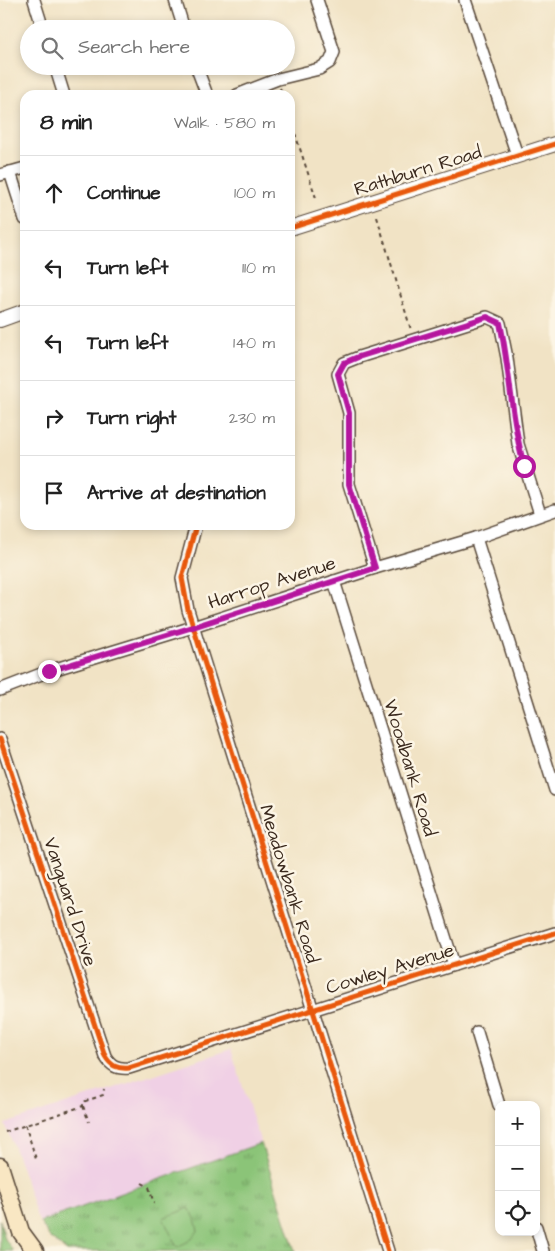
<!DOCTYPE html>
<meta charset="utf-8">
<style>
:root{--surface:#fff;--page:#f2f2f2;--text:#222;--muted:#767676;--line:#e0e0e0}
body{margin:0;font-family:"Architects Daughter",sans-serif;background:var(--page);color:var(--text)}
.controls{position:absolute;right:15px;bottom:15px;display:grid;overflow:hidden;border-radius:10px;box-shadow:0 2px 8px #0003}
.controls button{width:45px;height:45px;display:grid;place-items:center;padding:0;border:0;border-bottom:1px solid var(--line);background:var(--surface);color:var(--text);font:25px sans-serif}
.stop{position:absolute;width:15px;height:15px;margin:-11px;border:4px solid #b5179e;border-radius:50%;background:#fff}
.stop.end{background:#b5179e;border-color:#fff;box-shadow:0 1px 5px #0008}
.list{margin:0;padding:0;list-style:none}
h2{display:flex;justify-content:space-between;align-items:center;height:65px;margin:0;padding:0 20px;font-size:21px}
h2 small{font-size:16px;font-weight:400;color:var(--muted)}
.list li{display:grid;grid-template-columns:32px 1fr auto;gap:15px;align-items:center;box-sizing:border-box;height:75px;padding:0 20px;border-top:1px solid var(--line)}
.list b{display:block;font-size:19px;white-space:nowrap}
.list em{font-size:16px;font-style:normal;color:var(--muted)}
.icon{flex:none;width:28px;height:28px;fill:none;stroke:currentColor;stroke-width:2;stroke-linecap:round;stroke-linejoin:round}
.map{position:relative;flex:none;width:555px;height:1251px;overflow:hidden}
.search{position:absolute;background:var(--surface);box-shadow:0 2px 8px #0003;left:20px;top:20px;width:275px;height:55px;display:flex;align-items:center;gap:12px;box-sizing:border-box;padding:0 18px;border-radius:28px;color:var(--muted);font-size:19px}
.panel{position:absolute;background:var(--surface);box-shadow:0 2px 8px #0003;left:20px;top:90px;width:275px;height:440px;border-radius:15px}
.map>svg:first-child{display:block}
.built{fill:#f0d0e5}
.park{fill:url(#park-tufts);stroke:#63774b}
.pitch{fill:#8bc478;stroke:#63774b}
.lines{fill:none;stroke-linecap:round;stroke-linejoin:round}
.minor-casing{stroke:#564637;stroke-width:14}
.tertiary-casing{stroke:#564637;stroke-width:16}
.secondary-casing{stroke:#564637;stroke-width:19}
.path{stroke:#564637;stroke-width:2;stroke-dasharray:4 4;stroke-linecap:butt}
.minor{stroke:#fff;stroke-width:11}
.tertiary{stroke:#fff;stroke-width:14}
.secondary{stroke:#f9e7c3;stroke-width:16}
.cycleway-casing{stroke:#fcf5e5;stroke-width:8}
.cycleway{stroke:#e8590c;stroke-width:5}
.route{stroke:#b5179e;stroke-width:6}
.labels{text-anchor:middle;dominant-baseline:central;stroke-width:5;stroke-linejoin:round;paint-order:stroke}
.street-label{font-size:19px;fill:#3b2a1e;stroke:#fcf5e5}
</style>
<div class="map">
<svg width="555" height="1251" viewBox="0 0 555 1251">
<defs>
<pattern id="park-tufts" width="24" height="20" patternUnits="userSpaceOnUse" patternTransform="scale(1.25)"><rect width="24" height="20" fill="#8bc478"/><path d="M3 7l-1-3M5 7V3M7 7l1-3M15 17l-1-3M17 17v-4M19 17l1-3" fill="none" stroke="#739f62"/></pattern>
</defs>
<rect width="100%" height="100%" fill="#fcf5e5"/>
<filter id="ink" filterUnits="userSpaceOnUse"><feTurbulence type="fractalNoise" baseFrequency=".02" numOctaves="2"/><feDisplacementMap in="SourceGraphic" scale="10" xChannelSelector="R" yChannelSelector="G"/><feConvolveMatrix kernelMatrix="1 2 1 2 8 2 1 2 1" color-interpolation-filters="sRGB"/></filter>
<filter id="wash" filterUnits="userSpaceOnUse"><feTurbulence type="fractalNoise" baseFrequency=".0096" numOctaves="4" result="noise"/><feDisplacementMap in="SourceGraphic" scale="20" xChannelSelector="R" yChannelSelector="G"/><feGaussianBlur stdDeviation="1.12" result="paint"/><feColorMatrix in="noise" values="0 0 0 0 0 0 0 0 0 0 0 0 0 0 0 0 0 1.4 0 .05"/><feComposite in="paint" operator="in"/></filter>
<g filter="url(#wash)">
<rect width="100%" height="100%" fill="#f1e3c5"/>
<polygon class="built" points="231,1049 295,1251 67,1251 57,1244 44,1230 37,1217 21,1166 5,1124"/>
<g class="park">
<polygon points="261,1143 295,1251 67,1251 50,1238 40,1222"/>
<polygon points="0,1220 5,1239 13,1251 0,1251"/>
</g>
<polygon class="pitch" points="189,1208 195,1218 198,1231 189,1241 177,1247 163,1218"/>
</g>
<g filter="url(#ink)">
<g class="lines">
<defs>
<g id="minor">
<polyline points="34,0 43,29"/>
<polyline points="175,0 184,29"/>
<polyline points="465,0 517,155"/>
<polyline points="55,66 64,95"/>
<polyline points="196,66 207,95"/>
<polyline points="237,95 278,79 319,69 330,62 334,52 317,0"/>
<polyline points="10,172 25,219"/>
<polyline points="0,175 25,168"/>
<polyline points="196,525 182,578 188,610 388,1251"/>
<polyline points="476,538 555,790"/>
<polyline points="375,568 349,484 349,413 338,374 344,363 359,357 487,317 500,323 507,358 518,444 540,514"/>
<polyline points="334,581 454,965"/>
<polyline points="0,690 49,671 193,627 375,568 476,538 555,510"/>
<path d="M0,739l105,317c6,10 12,13 24,12l426,-135"/>
<polyline points="477,1032 499,1105"/>
<polyline points="536,1227 543,1251"/>
</g>
<g id="tertiary">
<polyline points="290,228 555,144"/>
<polyline points="0,320 25,311"/>
</g>
<polyline id="secondary" points="0,1166 21,1232 35,1251"/>
</defs>
<use href="#minor" class="minor-casing"/>
<use href="#tertiary" class="tertiary-casing"/>
<use href="#secondary" class="secondary-casing"/>
<g class="path">
<polyline points="280,88 283,95"/>
<polyline points="290,118 317,201"/>
<polyline points="377,217 411,330"/>
<polyline points="83,1106 89,1122"/>
<polyline points="25,1124 36,1159"/>
<polyline points="5,1132 83,1106 83,1102 103,1095 104,1089"/>
<polyline points="142,1183 149,1187 154,1204"/>
</g>
<use href="#minor" class="minor"/>
<use href="#tertiary" class="tertiary"/>
<use href="#secondary" class="secondary"/>
<defs>
<g id="cycleway">
<polyline points="290,228 555,144"/>
<polyline points="196,525 182,578 188,610 388,1251"/>
<path d="M0,739l105,317c6,10 12,13 24,12l426,-135"/>
</g>
</defs>
<use href="#cycleway" class="cycleway-casing"/>
<use href="#cycleway" class="cycleway"/>
</g>
</g>
<g class="lines" filter="url(#ink)">
<path class="route" d="M49,671l144,-44 182,-59 -26,-84v-71l-11,-39 6,-11 14,-6 129,-40 13,6c10,47 11,96 24,143"/>
</g>
<g class="labels">
<g class="street-label">
<text transform="translate(418 171) rotate(-17)">Rathburn Road</text>
<text transform="translate(272 583) rotate(-18)">Harrop Avenue</text>
<text transform="translate(410 768) rotate(73)">Woodbank Road</text>
<text transform="translate(289 884) rotate(73)">Meadowbank Road</text>
<text transform="translate(70 902) rotate(72)">Vanguard Drive</text>
<text transform="translate(390 969) rotate(-17)">Cowley Avenue</text>
</g>
</g>
</svg>
<div class="controls">
<button>+</button>
<button>−</button>
<button><svg class="icon" aria-label="locate" viewBox="0 0 24 24"><circle cx="12" cy="12" r="6"/><path d="M12 2v4M12 18v4M2 12h4M18 12h4"/></svg></button>
</div>
<div class="stop" style="left:524px;top:466px"></div>
<div class="stop end" style="left:49px;top:671px"></div>
<div class="search"><svg class="icon" aria-label="search" viewBox="0 0 24 24"><circle cx="10" cy="10" r="6"/><path d="M15 15l6 6"/></svg>Search here</div>
<section class="panel">
<h2>8 min<small>Walk · 580 m</small></h2>
<ul class="list">
<li><svg class="icon" aria-label="ahead" viewBox="0 0 24 24"><path d="M12 20V5M6 11l6-6 6 6"/></svg><div><b>Continue</b></div><em>100 m</em></li>
<li><svg class="icon" aria-label="left" viewBox="0 0 24 24"><path d="M17 20v-9H6M10 6l-5 5 5 5"/></svg><div><b>Turn left</b></div><em>110 m</em></li>
<li><svg class="icon" aria-label="left" viewBox="0 0 24 24"><path d="M17 20v-9H6M10 6l-5 5 5 5"/></svg><div><b>Turn left</b></div><em>140 m</em></li>
<li><svg class="icon" aria-label="right" viewBox="0 0 24 24"><path d="M7 20v-9h11M14 6l5 5-5 5"/></svg><div><b>Turn right</b></div><em>230 m</em></li>
<li><svg class="icon" aria-label="arrive" viewBox="0 0 24 24"><path d="M6 21V4h12l-3 4 3 4H6"/></svg><div><b>Arrive at destination</b></div></li>
</ul>
</section>
</div>
